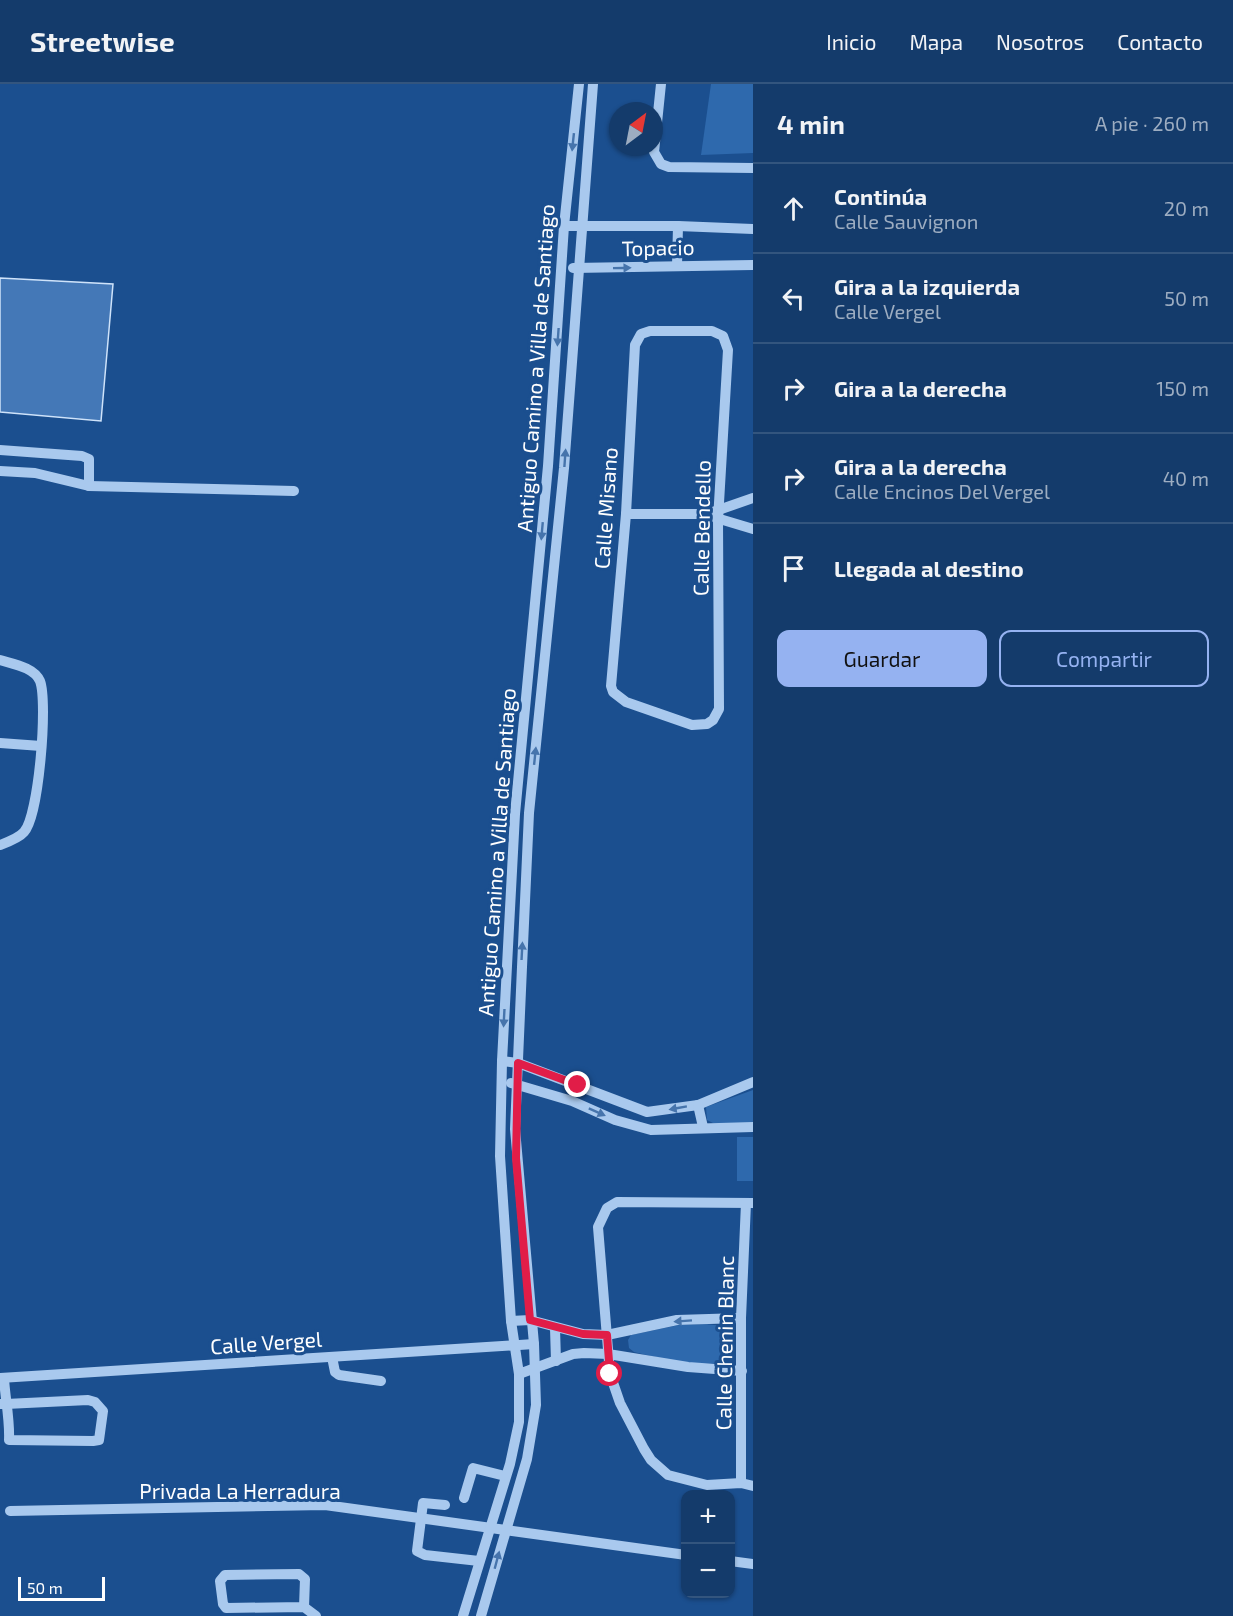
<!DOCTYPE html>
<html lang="es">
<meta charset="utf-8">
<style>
:root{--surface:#143b6b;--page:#214673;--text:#f1f3f6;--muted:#9dadc1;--line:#33557e;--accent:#95b2f1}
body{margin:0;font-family:"Exo 2",sans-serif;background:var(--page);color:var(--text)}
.controls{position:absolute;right:18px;bottom:18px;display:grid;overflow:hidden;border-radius:12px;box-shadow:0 2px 4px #0004}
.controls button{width:54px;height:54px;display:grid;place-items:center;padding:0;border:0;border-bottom:2px solid var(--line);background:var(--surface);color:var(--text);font:30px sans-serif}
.compass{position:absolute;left:609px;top:18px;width:54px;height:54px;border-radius:50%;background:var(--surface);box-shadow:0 2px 4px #0004;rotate:32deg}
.scale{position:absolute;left:18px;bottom:15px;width:87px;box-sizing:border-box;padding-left:6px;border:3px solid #fff;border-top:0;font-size:16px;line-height:21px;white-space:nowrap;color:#fff;-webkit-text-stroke:4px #1b4f8f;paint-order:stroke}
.stop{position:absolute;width:18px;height:18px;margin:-14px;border:4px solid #e11d48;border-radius:50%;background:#fff}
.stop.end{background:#e11d48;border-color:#fff;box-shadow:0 2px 6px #0008}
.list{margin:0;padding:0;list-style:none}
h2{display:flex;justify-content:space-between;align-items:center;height:78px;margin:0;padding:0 24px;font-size:26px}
h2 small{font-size:20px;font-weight:400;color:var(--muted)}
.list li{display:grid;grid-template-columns:39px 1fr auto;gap:18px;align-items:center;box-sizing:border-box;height:90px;padding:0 24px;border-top:2px solid var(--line)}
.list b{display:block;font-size:22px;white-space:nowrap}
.list p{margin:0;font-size:20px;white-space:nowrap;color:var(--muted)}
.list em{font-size:20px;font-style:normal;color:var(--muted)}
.actions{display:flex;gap:12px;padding:18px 24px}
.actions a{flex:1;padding:14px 0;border:2px solid var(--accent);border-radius:12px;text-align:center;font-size:21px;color:var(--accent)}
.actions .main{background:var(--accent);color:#111}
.icon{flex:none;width:33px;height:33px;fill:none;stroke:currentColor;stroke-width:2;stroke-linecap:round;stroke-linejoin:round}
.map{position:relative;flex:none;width:753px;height:1532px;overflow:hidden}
header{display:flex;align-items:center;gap:36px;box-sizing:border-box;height:84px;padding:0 30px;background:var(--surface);border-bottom:2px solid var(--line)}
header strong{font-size:28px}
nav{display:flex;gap:33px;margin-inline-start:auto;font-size:21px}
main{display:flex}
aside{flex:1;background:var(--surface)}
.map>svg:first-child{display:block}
.green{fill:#2e69ad}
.building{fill:#4478b7;stroke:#cfe3fa;stroke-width:1.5}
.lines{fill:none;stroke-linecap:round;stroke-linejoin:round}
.minor{stroke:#a9c9ee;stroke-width:10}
.oneway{fill:#4674ac}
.route{stroke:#e11d48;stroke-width:8}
.labels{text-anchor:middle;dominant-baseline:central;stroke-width:6;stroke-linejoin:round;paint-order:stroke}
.street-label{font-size:21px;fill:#fff;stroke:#1b4f8f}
</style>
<header>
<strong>Streetwise</strong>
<nav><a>Inicio</a><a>Mapa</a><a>Nosotros</a><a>Contacto</a></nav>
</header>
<main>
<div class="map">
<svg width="753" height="1532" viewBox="0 0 753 1532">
<rect width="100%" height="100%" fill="#1b4f8f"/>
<g class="green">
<polygon points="711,0 753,0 753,69 701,71"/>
<polygon points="753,1006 753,1039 713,1039 707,1036 706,1023"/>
<rect x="737" y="1053" width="16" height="44"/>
<path d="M679,1241c17,0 44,-5 55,10l-3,23c-17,14 -76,-1 -97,-6l-5,-4 -1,-8 3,-5z"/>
</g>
<polygon class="building" points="0,194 113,200 101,337 0,328"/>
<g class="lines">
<g class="minor">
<polyline points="661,0 654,68 661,80 669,83 753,84"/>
<polyline points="564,142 678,142 753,145"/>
<polyline points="677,182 678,142"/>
<polyline points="573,184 753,181"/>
<polygon points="650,247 712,247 723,252 728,266 718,436 719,625 713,636 707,640 692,641 626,618 613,608 611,602 626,430 635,261 641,250"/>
<polyline points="0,366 82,372 89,375 89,402 35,389 0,387"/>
<polyline points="89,402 294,407"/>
<polyline points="626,430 707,430 753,414"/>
<polyline points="713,433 753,445"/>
<path d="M0,576c13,4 34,7 40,21 8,21 -1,135 -16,151 -5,6 -16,10 -24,13"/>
<polyline points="0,659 41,662"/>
<polyline points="502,977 518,979 647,1028 698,1021 753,998"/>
<polyline points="511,999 572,1017 615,1036 651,1046 753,1043"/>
<polyline points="698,1021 703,1043"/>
<polyline points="753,1119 617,1118 607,1124 598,1143 610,1290 620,1319 644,1365 651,1376 668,1391 707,1401 741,1399 753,1402"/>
<polyline points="511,1237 530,1236 583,1250 607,1251 677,1236 741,1234"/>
<polyline points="555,1244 556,1277"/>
<polyline points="332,1273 335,1288 339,1291 381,1297"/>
<polyline points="519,1290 573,1270 584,1269 608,1270 688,1283 742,1287"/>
<polyline points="0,1294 534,1260"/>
<path d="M0,1320h6l82,-4 7,2 8,9 -4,29 -6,1 -84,-1c1,-21 -4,-42 -5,-62"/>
<polyline points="741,1399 741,1234 746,1119"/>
<polyline points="464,1414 473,1384 505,1392"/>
<polyline points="445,1421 423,1419 417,1467 425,1471 479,1477"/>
<polyline points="10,1427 325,1421 686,1471"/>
<polyline points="730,1477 753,1480"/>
<polyline points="304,1523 305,1495 299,1490 225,1491 220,1497 223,1520 226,1524 304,1523 316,1532"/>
<polyline points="463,1532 510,1380 519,1338 519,1290 511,1237 500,1072 502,977 515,730 548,382 564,142 579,0"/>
<polyline points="481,1532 527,1375 536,1321 534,1260 515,1045 522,883 529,729 564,384 593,0"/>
</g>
</g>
<defs><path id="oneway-solid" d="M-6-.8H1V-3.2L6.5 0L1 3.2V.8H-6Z" transform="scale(1.5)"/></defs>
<g class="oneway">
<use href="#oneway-solid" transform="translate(573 58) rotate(96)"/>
<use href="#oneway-solid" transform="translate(622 184) rotate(-1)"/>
<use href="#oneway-solid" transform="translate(558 253) rotate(94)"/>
<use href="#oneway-solid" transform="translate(565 374) rotate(-86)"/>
<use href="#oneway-solid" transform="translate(542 447) rotate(95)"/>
<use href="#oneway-solid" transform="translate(535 672) rotate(-84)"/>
<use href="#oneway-solid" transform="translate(522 867) rotate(-87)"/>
<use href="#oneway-solid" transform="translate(504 934) rotate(93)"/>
<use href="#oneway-solid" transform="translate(678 1024) rotate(170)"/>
<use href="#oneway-solid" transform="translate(597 1028) rotate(24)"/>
<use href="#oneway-solid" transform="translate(683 1237) rotate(176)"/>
<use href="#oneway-solid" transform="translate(497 1476) rotate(-75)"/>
</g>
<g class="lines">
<polyline class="route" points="578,1001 518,979 516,1074 530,1236 583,1250 607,1251 610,1290"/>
</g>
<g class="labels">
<g class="street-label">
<text transform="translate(658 163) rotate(-1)">Topacio</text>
<text transform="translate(535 284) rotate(-86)">Antiguo Camino a Villa de Santiago</text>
<text transform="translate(605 424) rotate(-86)">Calle Misano</text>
<text transform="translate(701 444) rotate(-89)">Calle Bendello</text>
<text transform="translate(496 768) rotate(-86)">Antiguo Camino a Villa de Santiago</text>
<text transform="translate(266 1258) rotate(-4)">Calle Vergel</text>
<text transform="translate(724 1259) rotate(-89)">Calle Chenin Blanc</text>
<text x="240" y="1406">Privada La Herradura</text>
</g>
</g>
</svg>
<div class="controls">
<button>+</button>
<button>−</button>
</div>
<svg class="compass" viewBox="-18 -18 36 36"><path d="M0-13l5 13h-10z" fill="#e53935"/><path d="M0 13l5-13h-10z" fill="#9dadc1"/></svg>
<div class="scale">50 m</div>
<div class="stop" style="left:610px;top:1290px"></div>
<div class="stop end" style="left:578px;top:1001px"></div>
</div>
<aside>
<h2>4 min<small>A pie · 260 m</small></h2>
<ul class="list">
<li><svg class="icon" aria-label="ahead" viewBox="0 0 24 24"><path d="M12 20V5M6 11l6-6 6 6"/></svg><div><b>Continúa</b><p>Calle Sauvignon</p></div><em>20 m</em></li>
<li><svg class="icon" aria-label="left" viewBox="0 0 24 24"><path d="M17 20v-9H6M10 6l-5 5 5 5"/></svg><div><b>Gira a la izquierda</b><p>Calle Vergel</p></div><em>50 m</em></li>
<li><svg class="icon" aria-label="right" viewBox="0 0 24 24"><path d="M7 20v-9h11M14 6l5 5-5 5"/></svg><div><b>Gira a la derecha</b></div><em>150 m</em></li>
<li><svg class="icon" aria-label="right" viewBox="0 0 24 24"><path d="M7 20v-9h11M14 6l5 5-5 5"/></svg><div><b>Gira a la derecha</b><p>Calle Encinos Del Vergel</p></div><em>40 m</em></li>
<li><svg class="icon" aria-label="arrive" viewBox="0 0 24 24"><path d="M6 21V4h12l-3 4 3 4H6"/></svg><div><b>Llegada al destino</b></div></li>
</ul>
<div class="actions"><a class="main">Guardar</a><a>Compartir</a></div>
</aside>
</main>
